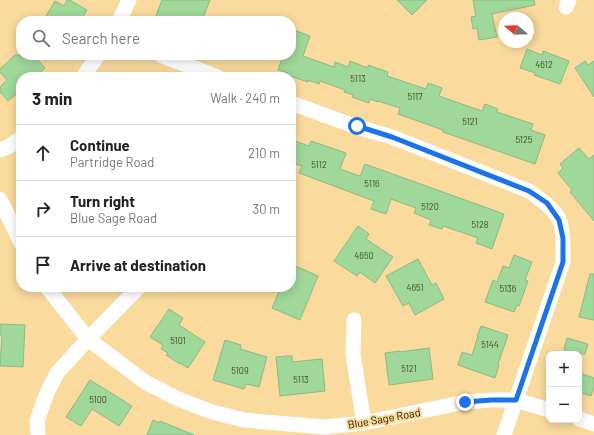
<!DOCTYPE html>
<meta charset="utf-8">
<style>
:root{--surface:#fff;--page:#f2f2f2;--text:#222;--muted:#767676;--line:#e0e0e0}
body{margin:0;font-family:Barlow,sans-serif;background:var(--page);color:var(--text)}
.controls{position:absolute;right:12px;bottom:12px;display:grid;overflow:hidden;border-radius:8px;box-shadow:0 2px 10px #0003}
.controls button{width:36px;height:36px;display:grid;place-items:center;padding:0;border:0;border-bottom:1px solid var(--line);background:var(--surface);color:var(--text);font:20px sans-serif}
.compass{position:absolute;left:498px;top:12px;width:36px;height:36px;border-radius:50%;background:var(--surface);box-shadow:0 2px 10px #0003;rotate:289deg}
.stop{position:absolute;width:12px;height:12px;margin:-9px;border:3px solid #1a73e8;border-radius:50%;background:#fff}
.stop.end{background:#1a73e8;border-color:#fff;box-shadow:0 1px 4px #0008}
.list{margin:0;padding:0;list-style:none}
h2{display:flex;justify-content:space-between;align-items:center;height:52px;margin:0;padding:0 16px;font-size:17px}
h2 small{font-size:13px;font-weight:400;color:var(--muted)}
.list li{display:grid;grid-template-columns:26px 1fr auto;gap:12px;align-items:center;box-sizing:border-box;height:56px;padding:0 16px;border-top:1px solid var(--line)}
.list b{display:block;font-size:15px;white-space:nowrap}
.list p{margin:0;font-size:13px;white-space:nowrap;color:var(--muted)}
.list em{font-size:13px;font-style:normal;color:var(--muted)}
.icon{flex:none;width:22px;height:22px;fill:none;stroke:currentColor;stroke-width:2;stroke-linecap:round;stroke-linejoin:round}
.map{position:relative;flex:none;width:594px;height:435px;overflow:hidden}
.search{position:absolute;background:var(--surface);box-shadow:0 2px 10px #0003;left:16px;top:16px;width:280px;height:44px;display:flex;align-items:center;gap:10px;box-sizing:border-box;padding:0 14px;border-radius:16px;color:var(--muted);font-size:15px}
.panel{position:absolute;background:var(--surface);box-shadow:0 2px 10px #0003;left:16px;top:72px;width:280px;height:220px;border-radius:16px}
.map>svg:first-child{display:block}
.building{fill:#9fd899;stroke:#8cb988}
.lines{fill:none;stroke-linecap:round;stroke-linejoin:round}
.minor{stroke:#fff;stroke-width:15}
.route{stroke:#1a73e8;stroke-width:5}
.labels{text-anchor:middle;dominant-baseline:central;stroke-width:4;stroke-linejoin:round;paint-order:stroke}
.number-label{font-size:9px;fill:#444a28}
.street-label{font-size:11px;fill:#251a02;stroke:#fada9d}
</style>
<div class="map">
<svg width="594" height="435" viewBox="0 0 594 435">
<rect width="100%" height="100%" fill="#fada9d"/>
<g class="building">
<polygon points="67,0 70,0 87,10 80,21 43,21 55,1 64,6"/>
<polygon points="162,0 210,0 202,21 154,21"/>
<polygon points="397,0 427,0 412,15"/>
<polygon points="473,0 534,0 535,5 492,14 497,37 479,40 477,28 473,29 471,17 476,16"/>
<polygon points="291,29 310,36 303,56 334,67 335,62 348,67 350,61 368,68 368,65 388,72 387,76 426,89 428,83 442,88 439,96 482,111 485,104 498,109 497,112 533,124 531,130 545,135 535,164 443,132 443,130 398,114 400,108 378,101 378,102 370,99 369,103 352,97 353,95 344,92 345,90 320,81 319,84 308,80 308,82 287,75 288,73 278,70 283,55 291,55"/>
<polygon points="527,49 542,55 543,51 569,61 560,84 534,75 535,73 520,68"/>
<polygon points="15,55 33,55 45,68 35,77 21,77 21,90 8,101 0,92 0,87 7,80 0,72 0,69"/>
<polygon points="585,61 588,65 594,61 594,97 575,68"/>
<polygon points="295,141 309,146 311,141 346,153 340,169 360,176 365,164 504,214 492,249 476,243 478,238 443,226 442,229 429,225 431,220 414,213 416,208 391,199 386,214 371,209 374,201 299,173 302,166 291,163 291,153"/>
<polygon points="579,148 589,159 594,155 594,221 570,192 572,190 558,173 563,168 560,164"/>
<polygon points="358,226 369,234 366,239 393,257 375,283 360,272 357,276 334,261"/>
<polygon points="514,255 532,262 525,280 528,281 519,306 517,305 514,312 485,302 493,280 497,282 503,266 509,268"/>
<polygon points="418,259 432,285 436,283 444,299 415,315 409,303 403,306 386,276"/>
<polygon points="291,264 318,276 300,320 272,308 281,287 291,287"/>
<polygon points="590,274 594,274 594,320 579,317"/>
<polygon points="169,309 183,318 179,325 205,342 188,368 180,363 180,364 166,355 168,353 161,349 163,345 150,337"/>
<polygon points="0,324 25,325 23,367 0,366 2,335 0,335"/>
<polygon points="481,326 508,335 498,364 499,365 495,378 458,365 462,352 472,355 478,336 477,336"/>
<polygon points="567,338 588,344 585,354 563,354 565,350 564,349"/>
<polygon points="225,340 241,345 240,349 267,357 259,387 246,384 244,389 213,380"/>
<polygon points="429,348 433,379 389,385 385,353 400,351 400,352"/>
<polygon points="286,356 292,356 292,362 322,359 325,391 280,396 276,357"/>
<polygon points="579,373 594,378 594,387 591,396 579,392"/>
<polygon points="90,380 132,406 119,426 92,409 81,426 66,417"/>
<polygon points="153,420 159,423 160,421 194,435 147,435"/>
</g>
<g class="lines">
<g class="minor">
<polyline points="566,7 569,0"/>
<polyline points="119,21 129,0"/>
<polyline points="160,55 218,77"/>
<polyline points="83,77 98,55"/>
<path d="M291,103l66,24 35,10 137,54c11,8 23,16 30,28 5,10 4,32 4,43l-59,173"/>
<polyline points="0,150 8,147 21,138"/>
<polyline points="0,199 21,243"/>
<polyline points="47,287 88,339 145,382 178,399 212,412 244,420 288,424 325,427 364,423 465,402 491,400 516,400 549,410"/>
<polyline points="354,320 353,355 364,423"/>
<polyline points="579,419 594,424"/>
<polyline points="38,435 37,421 46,395 57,373 88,339 139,287"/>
</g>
</g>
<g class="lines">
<polyline class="route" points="357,126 392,137 529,191 547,203 559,220 563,238 563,262 516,400 491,400 465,402"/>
</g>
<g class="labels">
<g class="number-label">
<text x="544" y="64">4612</text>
<text x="358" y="78">5113</text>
<text x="415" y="96">5117</text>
<text x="470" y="121">5121</text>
<text x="524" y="139">5125</text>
<text x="319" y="164">5112</text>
<text x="372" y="183">5116</text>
<text x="430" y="206">5120</text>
<text x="480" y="224">5128</text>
<text x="364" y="255">4650</text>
<text x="415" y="287">4651</text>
<text x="508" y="288">5136</text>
<text x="178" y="340">5101</text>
<text x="490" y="344">5144</text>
<text x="409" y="368">5121</text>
<text x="240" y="370">5109</text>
<text x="301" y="379">5113</text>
<text x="98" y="399">5100</text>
</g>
<g class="street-label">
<text transform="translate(384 418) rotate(-10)">Blue Sage Road</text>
</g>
</g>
</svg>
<div class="controls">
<button>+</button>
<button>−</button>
</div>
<svg class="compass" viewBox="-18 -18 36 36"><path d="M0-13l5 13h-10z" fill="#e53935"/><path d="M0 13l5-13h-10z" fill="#767676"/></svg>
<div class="stop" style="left:357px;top:126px"></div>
<div class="stop end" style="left:465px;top:402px"></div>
<div class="search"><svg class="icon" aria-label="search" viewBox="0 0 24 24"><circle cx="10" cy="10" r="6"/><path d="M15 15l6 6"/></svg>Search here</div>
<section class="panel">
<h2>3 min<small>Walk · 240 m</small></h2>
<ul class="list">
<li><svg class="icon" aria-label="ahead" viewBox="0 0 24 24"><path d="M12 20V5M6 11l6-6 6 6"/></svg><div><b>Continue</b><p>Partridge Road</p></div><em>210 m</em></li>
<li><svg class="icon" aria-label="right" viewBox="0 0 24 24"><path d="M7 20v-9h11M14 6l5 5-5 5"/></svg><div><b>Turn right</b><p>Blue Sage Road</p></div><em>30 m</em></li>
<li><svg class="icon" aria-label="arrive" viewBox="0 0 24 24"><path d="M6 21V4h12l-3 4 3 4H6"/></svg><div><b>Arrive at destination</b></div></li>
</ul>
</section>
</div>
